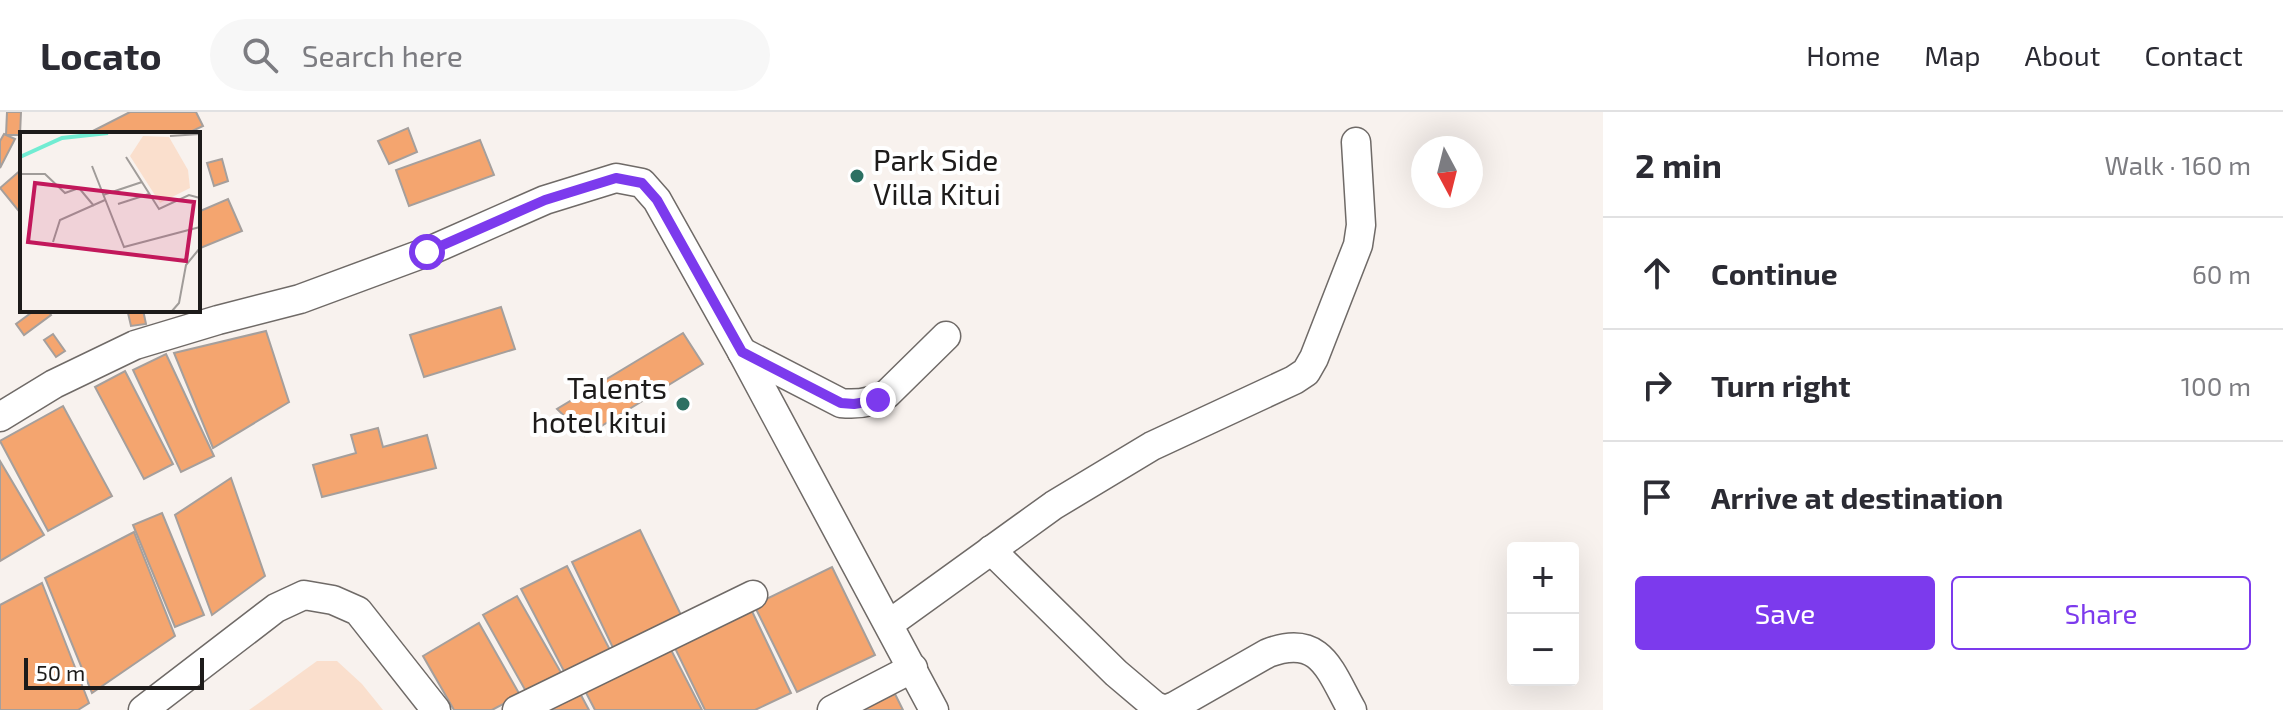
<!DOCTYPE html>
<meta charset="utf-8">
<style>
:root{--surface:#fff;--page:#f7f7f7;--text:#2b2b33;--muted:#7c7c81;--line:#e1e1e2;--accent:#7c3aed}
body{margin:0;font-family:"Exo 2",sans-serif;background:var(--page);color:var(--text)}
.controls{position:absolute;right:24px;bottom:24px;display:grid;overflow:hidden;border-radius:8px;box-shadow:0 8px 32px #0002}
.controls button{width:72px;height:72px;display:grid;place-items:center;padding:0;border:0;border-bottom:2px solid var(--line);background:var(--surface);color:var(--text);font:40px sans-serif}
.compass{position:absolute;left:1411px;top:24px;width:72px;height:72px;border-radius:50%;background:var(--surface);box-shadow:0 8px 32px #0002;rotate:173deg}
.scale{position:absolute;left:24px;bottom:20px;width:180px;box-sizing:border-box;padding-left:8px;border:4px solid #1d1b1a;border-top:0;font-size:22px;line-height:28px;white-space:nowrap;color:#1d1b1a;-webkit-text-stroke:6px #fff;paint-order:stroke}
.stop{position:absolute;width:24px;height:24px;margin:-18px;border:6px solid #7c3aed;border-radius:50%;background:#fff}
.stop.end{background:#7c3aed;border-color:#fff;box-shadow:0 2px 8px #0008}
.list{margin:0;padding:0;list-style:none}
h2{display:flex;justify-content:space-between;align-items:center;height:104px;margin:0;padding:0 32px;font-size:34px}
h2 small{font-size:26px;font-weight:400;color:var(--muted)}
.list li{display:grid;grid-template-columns:52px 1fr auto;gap:24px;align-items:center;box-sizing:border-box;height:112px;padding:0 32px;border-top:2px solid var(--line)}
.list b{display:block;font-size:30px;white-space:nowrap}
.list em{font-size:26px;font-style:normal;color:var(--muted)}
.actions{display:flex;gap:16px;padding:24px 32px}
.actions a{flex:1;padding:18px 0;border:2px solid var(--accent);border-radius:8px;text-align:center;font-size:28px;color:var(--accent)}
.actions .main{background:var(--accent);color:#fff}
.icon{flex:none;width:44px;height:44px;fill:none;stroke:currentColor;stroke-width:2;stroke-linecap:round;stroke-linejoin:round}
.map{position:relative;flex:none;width:1603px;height:598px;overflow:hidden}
header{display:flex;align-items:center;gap:48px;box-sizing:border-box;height:112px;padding:0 40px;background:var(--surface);border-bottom:2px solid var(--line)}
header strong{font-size:38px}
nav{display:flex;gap:44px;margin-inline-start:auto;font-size:28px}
.search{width:560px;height:72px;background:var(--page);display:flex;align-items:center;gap:20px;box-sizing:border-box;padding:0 28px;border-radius:44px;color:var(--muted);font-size:30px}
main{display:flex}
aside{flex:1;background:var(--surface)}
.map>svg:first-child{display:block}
.green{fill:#fadfcd}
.building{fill:#f4a56f;stroke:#a59f9c;stroke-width:2}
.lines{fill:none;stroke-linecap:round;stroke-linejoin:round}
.street-casing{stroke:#6f6a67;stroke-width:31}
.street{stroke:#fff;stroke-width:28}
.route{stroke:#7c3aed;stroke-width:10}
.poi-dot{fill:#2c7062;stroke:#fff;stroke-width:3}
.labels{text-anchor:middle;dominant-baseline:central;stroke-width:8;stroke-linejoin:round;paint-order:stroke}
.poi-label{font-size:30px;fill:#1d1b1a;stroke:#fff;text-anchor:start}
.inset-river{fill:none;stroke:#71ecd2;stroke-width:4}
.inset-road{fill:none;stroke:#a09c99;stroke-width:2}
.view{fill:#c2185b;fill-opacity:0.15;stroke:#c2185b;stroke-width:4}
.inset-edge{fill:none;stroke:#1d1b1a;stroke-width:4}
</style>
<header>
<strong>Locato</strong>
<div class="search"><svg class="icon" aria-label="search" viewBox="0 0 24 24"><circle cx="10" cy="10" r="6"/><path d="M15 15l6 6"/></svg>Search here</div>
<nav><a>Home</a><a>Map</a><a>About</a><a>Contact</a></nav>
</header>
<main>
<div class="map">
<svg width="1603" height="598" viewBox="0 0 1603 598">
<rect width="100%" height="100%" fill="#f8f2ee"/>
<polygon class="green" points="317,549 337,549 362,572 383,598 249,598"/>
<g class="building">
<polygon points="7,0 21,0 20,23 6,23"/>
<polygon points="130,0 196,0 203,14 186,22 87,22"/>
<polygon points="408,16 417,40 389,52 378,29"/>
<polygon points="4,22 15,27 0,56 0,29"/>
<polygon points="480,28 494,63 409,94 396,58"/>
<polygon points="222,47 228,69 214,74 207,51"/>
<polygon points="22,57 22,103 0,76"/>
<polygon points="228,87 242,119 198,137 198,100"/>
<polygon points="501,195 515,237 424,265 410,223"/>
<polygon points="35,198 47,198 51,203 24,223 16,212"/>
<polygon points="143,198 146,212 131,214 128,201"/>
<polygon points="266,219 289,290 213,336 174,241"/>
<polygon points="683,221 703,252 585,324 557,297"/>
<polygon points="53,222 65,239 56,245 44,228"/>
<polygon points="166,242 214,344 181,360 133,258"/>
<polygon points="125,259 173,352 144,367 95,275"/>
<polygon points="63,294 112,384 48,419 0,329"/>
<polygon points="378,316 383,335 427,323 436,356 322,385 313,353 356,341 351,323"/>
<polygon points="0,349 44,423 0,449"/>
<polygon points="231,366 265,464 212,503 175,403"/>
<polygon points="162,401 204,503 175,515 133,413"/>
<polygon points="640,418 682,505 614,538 572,450"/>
<polygon points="134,420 175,524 92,581 45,466"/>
<polygon points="567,454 611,540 566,563 521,477"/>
<polygon points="832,455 875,543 797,580 754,493"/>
<polygon points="42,471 89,591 78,598 0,598 0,493"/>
<polygon points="517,484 563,564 528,583 483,503"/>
<polygon points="750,495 791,581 755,598 705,598 673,532"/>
<polygon points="479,511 520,583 492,598 454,598 423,544"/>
<polygon points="668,532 702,598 595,598 583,575"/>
<polygon points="575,572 589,598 545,598"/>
<polygon points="895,582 903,598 866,598 865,596"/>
</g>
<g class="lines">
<defs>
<g id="street">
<path d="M742,240l99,51c17,2 31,0 46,-9l59,-58"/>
<polyline points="0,305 54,272 135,233 218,208 300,187 427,140 545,88 616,66 642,71 657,88 742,240 934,598"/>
<path d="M991,438l125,123 39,33 10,4 10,-4 93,-53c53,-20 62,18 84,57"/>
<polyline points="889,512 1054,393 1152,334 1294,268 1306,260 1314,246 1358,133 1361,113 1356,30"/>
<polyline points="143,598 276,496 304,483 333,488 358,499 436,598"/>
<polyline points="517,598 753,483"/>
<polyline points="832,598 913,556"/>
</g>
</defs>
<use href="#street" class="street-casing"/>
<use href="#street" class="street"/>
</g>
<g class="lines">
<polyline class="route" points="427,140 545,88 616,66 642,71 657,88 742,240 841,291 854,292 878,288"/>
</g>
<g class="poi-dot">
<circle cx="857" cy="64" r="8"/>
<circle cx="683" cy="292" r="8"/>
</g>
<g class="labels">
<g class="poi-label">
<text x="873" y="47">Park Side<tspan x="873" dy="34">Villa Kitui</tspan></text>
<text x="667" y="275" text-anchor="end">Talents<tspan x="667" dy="34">hotel kitui</tspan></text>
</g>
</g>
<g transform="translate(20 20)">
<rect width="180" height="180" fill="#f8f2ee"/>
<path d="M123,4l26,1 19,33 2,18 -30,15 -30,-47z" fill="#fadfcd"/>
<path class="inset-river" d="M0,25l42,-19 46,-5"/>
<path class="inset-road" d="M150,4l30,-2M106,25l33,52 30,-14 11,3M72,34l32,81 76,-20M0,42h25l20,19 14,-5 15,18M83,63l39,-13M98,72l31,-10M33,110l7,-22 45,-20M152,179l7,-8 7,-38 14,-17"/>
<path class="view" d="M15,51l159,19 -8,59 -158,-19z"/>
<rect width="180" height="180" class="inset-edge"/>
</g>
</svg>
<div class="controls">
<button>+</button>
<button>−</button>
</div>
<svg class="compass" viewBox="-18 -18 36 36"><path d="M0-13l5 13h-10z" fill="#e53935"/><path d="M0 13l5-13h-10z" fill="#7c7c81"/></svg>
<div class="scale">50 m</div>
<div class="stop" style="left:427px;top:140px"></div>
<div class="stop end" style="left:878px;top:288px"></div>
</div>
<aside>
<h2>2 min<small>Walk · 160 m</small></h2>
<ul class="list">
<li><svg class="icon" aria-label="ahead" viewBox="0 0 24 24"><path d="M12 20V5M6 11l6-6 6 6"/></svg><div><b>Continue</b></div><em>60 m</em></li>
<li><svg class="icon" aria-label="right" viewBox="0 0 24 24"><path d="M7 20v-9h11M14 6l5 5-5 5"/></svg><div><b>Turn right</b></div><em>100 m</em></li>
<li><svg class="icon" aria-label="arrive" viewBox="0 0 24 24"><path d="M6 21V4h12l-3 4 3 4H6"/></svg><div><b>Arrive at destination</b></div></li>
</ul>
<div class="actions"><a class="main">Save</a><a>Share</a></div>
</aside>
</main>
